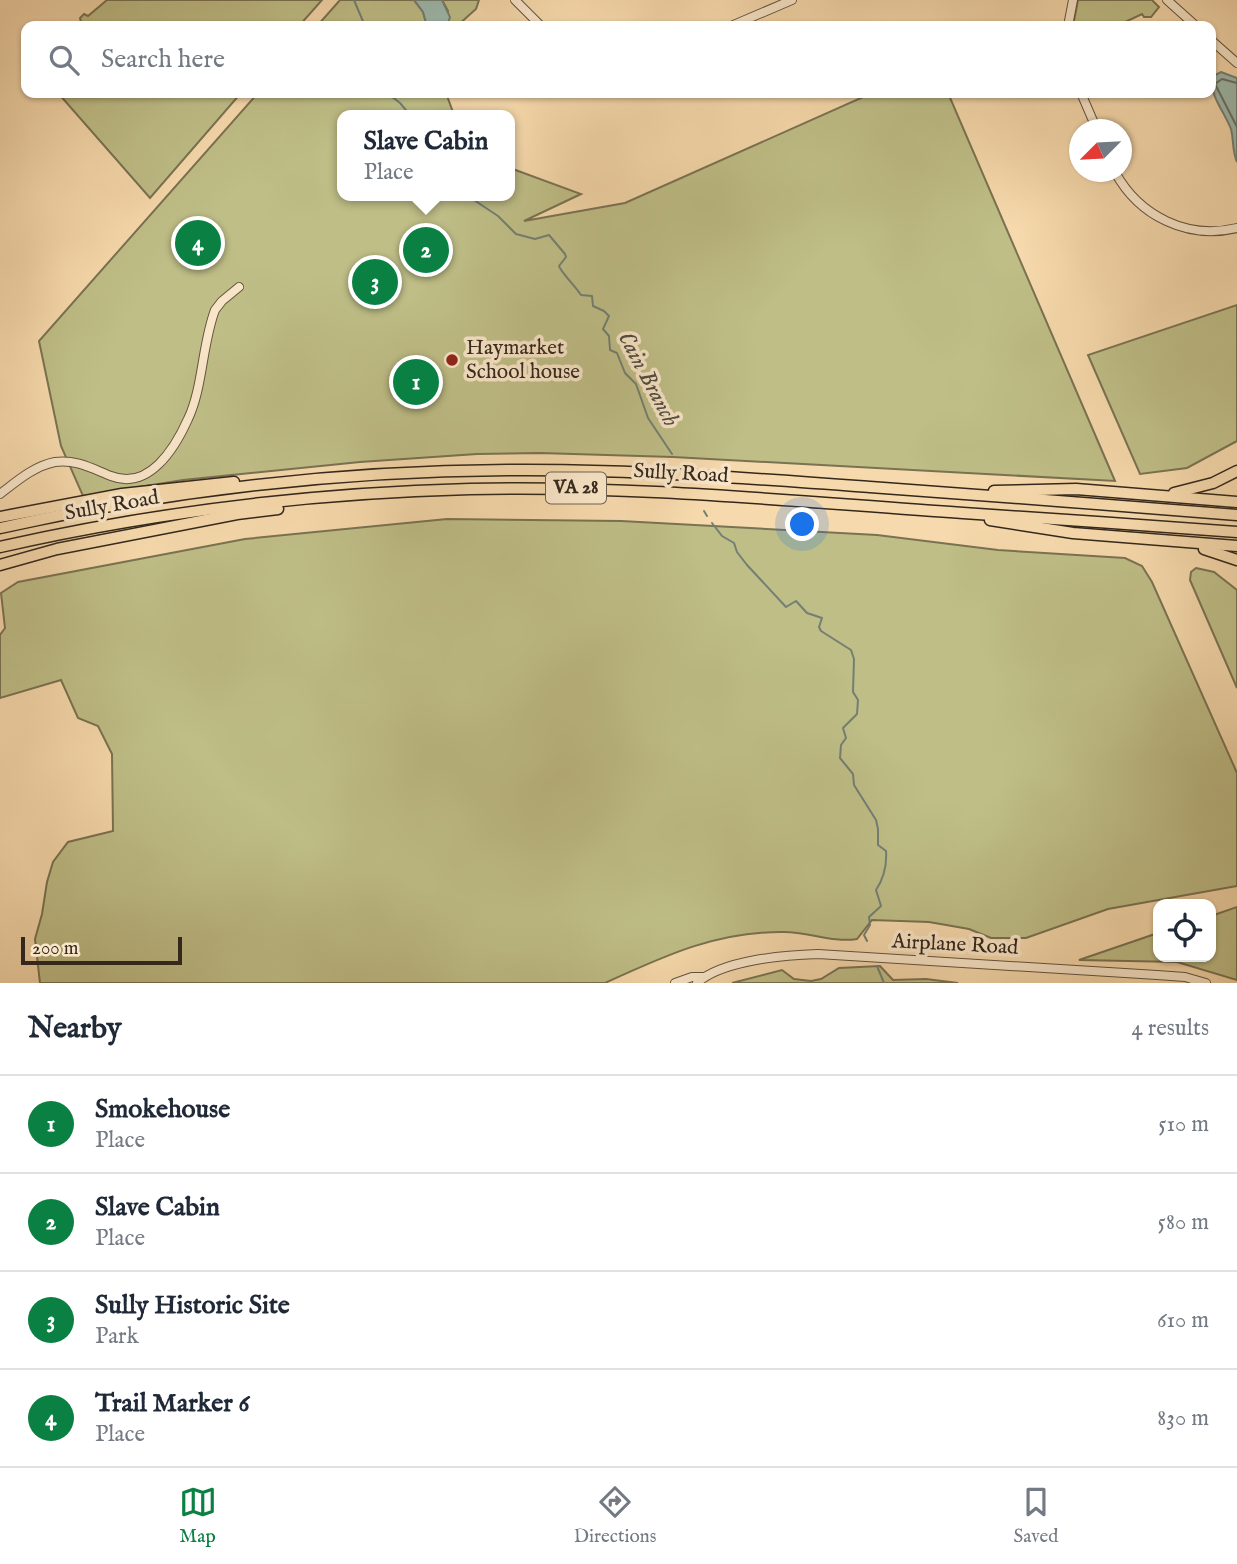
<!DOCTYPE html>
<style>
:root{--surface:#fff;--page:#f6f6f7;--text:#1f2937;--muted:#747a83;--line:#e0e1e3;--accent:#0b8043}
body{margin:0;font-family:"IM FELL English",serif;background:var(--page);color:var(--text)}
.controls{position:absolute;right:21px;bottom:21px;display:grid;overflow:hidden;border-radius:14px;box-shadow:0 2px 5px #0004}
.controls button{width:63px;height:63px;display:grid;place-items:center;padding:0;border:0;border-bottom:2px solid var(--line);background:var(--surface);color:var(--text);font:35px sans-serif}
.compass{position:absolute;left:1069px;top:119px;width:63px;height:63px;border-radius:50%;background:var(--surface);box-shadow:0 2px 5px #0004;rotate:246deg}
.scale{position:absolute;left:21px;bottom:18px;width:161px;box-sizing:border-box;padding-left:7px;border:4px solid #34271c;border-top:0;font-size:19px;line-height:24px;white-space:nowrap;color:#34271c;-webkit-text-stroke:5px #f9e6c9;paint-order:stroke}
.you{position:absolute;left:803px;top:525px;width:24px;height:24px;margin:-18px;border:5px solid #fff;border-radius:50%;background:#1a73e8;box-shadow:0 0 0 10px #1a73e833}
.badge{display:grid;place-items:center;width:46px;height:46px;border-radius:50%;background:var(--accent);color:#fff;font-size:23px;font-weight:700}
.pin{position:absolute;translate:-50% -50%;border:4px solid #fff;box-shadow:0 2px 7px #0006}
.popup{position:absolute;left:337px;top:110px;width:178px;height:91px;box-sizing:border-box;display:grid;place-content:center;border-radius:14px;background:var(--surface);filter:drop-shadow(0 2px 5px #0005);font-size:23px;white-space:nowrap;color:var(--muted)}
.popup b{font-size:26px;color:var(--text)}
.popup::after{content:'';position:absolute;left:50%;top:100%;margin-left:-14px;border:14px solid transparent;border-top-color:var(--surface)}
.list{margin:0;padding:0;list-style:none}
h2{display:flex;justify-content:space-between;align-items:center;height:91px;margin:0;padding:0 28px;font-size:30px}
h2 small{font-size:23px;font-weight:400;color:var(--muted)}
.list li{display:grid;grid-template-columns:46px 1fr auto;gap:21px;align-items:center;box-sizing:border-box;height:98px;padding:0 28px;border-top:2px solid var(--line)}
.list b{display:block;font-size:26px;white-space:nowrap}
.list p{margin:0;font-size:23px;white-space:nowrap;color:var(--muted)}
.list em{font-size:23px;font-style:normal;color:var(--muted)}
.icon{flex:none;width:38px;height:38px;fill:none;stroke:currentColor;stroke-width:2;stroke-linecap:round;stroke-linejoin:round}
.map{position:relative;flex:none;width:1237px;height:983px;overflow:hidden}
.search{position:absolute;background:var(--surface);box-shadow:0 2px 5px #0004;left:21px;right:21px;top:21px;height:77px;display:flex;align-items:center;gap:18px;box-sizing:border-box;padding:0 24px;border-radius:14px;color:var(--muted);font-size:26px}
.sheet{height:483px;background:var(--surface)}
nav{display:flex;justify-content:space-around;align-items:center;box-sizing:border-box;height:98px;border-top:2px solid var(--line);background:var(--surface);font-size:19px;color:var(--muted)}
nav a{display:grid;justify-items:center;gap:4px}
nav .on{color:var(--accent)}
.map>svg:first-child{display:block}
.green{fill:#bfbe87;stroke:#7a7252;stroke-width:2}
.water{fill:#9dbaae;stroke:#737f74;stroke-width:2}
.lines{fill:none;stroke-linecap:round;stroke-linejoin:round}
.shore{stroke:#687065;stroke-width:2}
.stream{stroke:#737f74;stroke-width:2}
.minor-casing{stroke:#645440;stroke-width:10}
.highway-casing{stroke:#34271c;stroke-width:13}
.minor{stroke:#f9e6c9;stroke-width:8}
.highway{stroke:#f6d9ac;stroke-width:10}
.poi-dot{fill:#8f2418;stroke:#f9e6c9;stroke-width:2.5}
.labels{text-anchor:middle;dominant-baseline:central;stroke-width:7;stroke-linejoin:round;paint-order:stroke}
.shield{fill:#f9e6c9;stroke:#6f6050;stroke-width:2}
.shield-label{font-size:19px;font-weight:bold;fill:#34271c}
.poi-label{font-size:21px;fill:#34271c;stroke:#f9e6c9;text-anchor:start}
.street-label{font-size:21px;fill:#34271c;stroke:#f9e6c9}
.water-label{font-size:23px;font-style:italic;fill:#4e4c40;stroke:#f9e6c9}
</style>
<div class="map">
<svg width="1237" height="983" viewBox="0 0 1237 983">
<rect width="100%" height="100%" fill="#f6d9ac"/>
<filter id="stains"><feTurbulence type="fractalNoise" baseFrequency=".00286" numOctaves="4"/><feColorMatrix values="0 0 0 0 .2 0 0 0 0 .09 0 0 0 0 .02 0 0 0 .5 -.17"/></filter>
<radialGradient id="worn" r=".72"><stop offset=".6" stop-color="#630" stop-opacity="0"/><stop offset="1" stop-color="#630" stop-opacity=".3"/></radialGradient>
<g class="green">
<polygon points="107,0 322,0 299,26 76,26 81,22 80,18 84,14 88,16"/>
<polygon points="340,0 414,0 423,12 427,26 317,26"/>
<polygon points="442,0 479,0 476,9 457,26 447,26 448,11"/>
<polygon points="1078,0 1152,0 1159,7 1151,17 1144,17 1142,14 1125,22 1126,25 1124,26 1073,26"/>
<polygon points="58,93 241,93 150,198"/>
<polygon points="258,93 446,93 454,115 342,115 342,196 510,196 510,168 581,194 524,221 625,203 872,93 948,93 1115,481 673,457 540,453 477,454 360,462 183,480 83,496 61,446 39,341"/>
<polygon points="1237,305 1237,441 1187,468 1140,474 1088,355"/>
<path d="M447,519l174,2 256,14 121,15 127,8 17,8 10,16 85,191v113l-129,23 -82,29h-35l-22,-9 -40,-7 -57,-2 -15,19c-24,4 -48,-7 -73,-7 -67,-1 -120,24 -179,51h-565l-5,-44 7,-25 5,-32 6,-20 15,-20 45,-11 -1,-77 -14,-28 -20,-8 -17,-38 -61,18v-63l5,-7 -4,-35 17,-11 227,-43z"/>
<polygon points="1196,568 1214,572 1237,590 1237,688 1190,580 1191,572"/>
<polygon points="1237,907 1237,980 1177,962 1079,960 1158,933 1158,957 1211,957 1211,916"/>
<polygon points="880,966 893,980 926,979 958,983 732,983 782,970 794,979 811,981 821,979 839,968"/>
</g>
<g class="water">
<polygon points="414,0 442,0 450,17 447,26 427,26 423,12"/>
<path d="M1221,72l16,6v84c-5,-11 -3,-21 -6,-33 -7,-18 -20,-31 -20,-52z"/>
</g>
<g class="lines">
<polyline class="shore" points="1237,83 1222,79 1215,84 1237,127"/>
<g class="stream">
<polyline points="354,0 365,26"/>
<polyline points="387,93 400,103 410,115"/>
<path d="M468,196l30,20 18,18 19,5 14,-4 16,19 1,3 -7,9c1,5 17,21 22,29l11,1 1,10 11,5 5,5 -6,13 6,7 1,14 7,3 8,20 11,11 12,34 24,36"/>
<polyline points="704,511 707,516"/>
<path d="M712,523l10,13 12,7 3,9 10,13 39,42 10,-6 11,12 15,5 -3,9 2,4 30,19 3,9 -1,33 5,8 -1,14 -14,14 3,10 -5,7 -1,13 13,16 1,11 22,35 2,9v16l8,6c1,14 -2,27 -10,39l5,16 -12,11 1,8 -6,10 3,6"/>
<polyline points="877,966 884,983"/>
</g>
<defs>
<g id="minor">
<polyline points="515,0 541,26"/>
<polyline points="1167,0 1196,26"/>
<polyline points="731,26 792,0"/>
<polyline points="1068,26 1073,0"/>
<polyline points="1211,40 1237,63"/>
<polyline points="1081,93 1097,130"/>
<path d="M1115,172c24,44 72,68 122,56"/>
<path d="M0,494c17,-13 34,-28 55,-32 21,-3 38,7 56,14 38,15 64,-28 77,-57 15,-31 14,-75 27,-109l7,-9 17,-14"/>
<polyline points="675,983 692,977 703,977"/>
<path d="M697,983c25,-23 88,-28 121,-29l339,21 28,2 21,6"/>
</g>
<g id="highway">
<polyline points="994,491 1076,489 1237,502"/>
<polyline points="1174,493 1213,483 1237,471"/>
<polyline points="0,517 122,494 234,482"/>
<polyline points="990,520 1073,533 1237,546"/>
<path d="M0,528c166,-37 338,-57 508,-58 121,-1 241,8 362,17 122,9 245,18 367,28"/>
<path d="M0,547c154,-35 312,-54 470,-58 165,-4 329,13 493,24 91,6 183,12 274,19"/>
<polyline points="1204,549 1237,560"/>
<polyline points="0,565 57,549 237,514 278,509"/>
</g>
</defs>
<use href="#minor" class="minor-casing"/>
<use href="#highway" class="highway-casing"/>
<use href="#minor" class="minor"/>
<use href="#highway" class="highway"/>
</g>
<circle class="poi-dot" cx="452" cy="360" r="7"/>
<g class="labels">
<rect class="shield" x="546" y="472.5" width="60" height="31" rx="5"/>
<g class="shield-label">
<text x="576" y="488">VA 28</text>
</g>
<g class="poi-label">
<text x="466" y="348">Haymarket<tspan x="466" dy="24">School house</tspan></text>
</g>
<g class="street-label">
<text transform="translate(681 474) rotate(3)">Sully Road</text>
<text transform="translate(112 506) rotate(-10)">Sully Road</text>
<text transform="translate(955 945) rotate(3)">Airplane Road</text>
</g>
<g class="water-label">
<text transform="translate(648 379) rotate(62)">Cain Branch</text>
</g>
</g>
<rect width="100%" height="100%" filter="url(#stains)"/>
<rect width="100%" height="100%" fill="url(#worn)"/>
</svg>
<div class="controls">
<button><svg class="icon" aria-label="locate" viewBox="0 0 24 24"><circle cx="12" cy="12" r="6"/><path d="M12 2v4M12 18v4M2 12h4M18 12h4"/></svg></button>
</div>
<svg class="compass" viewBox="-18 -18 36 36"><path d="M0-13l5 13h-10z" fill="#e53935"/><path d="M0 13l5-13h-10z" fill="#747a83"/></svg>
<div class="scale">200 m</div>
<div class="you"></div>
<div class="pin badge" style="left:416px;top:382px">1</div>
<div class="pin badge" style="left:426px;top:250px">2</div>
<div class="popup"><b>Slave Cabin</b>Place</div>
<div class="pin badge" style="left:375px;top:282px">3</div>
<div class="pin badge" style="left:198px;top:243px">4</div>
<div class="search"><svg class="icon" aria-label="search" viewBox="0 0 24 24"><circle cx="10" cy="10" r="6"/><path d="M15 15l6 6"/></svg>Search here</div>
</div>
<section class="sheet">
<h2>Nearby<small>4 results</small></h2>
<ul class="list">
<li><span class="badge">1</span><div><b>Smokehouse</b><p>Place</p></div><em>510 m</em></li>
<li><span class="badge">2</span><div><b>Slave Cabin</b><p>Place</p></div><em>580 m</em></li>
<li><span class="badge">3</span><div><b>Sully Historic Site</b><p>Park</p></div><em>610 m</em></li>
<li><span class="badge">4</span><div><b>Trail Marker 6</b><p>Place</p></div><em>830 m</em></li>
</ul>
</section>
<nav>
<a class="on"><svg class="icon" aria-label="map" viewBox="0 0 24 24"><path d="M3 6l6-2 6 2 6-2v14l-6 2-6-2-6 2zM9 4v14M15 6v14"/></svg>Map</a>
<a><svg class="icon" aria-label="directions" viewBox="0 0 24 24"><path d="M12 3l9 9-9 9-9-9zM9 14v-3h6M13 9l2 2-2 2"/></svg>Directions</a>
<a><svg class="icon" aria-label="saved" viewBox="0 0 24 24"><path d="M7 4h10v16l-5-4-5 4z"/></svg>Saved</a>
</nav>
